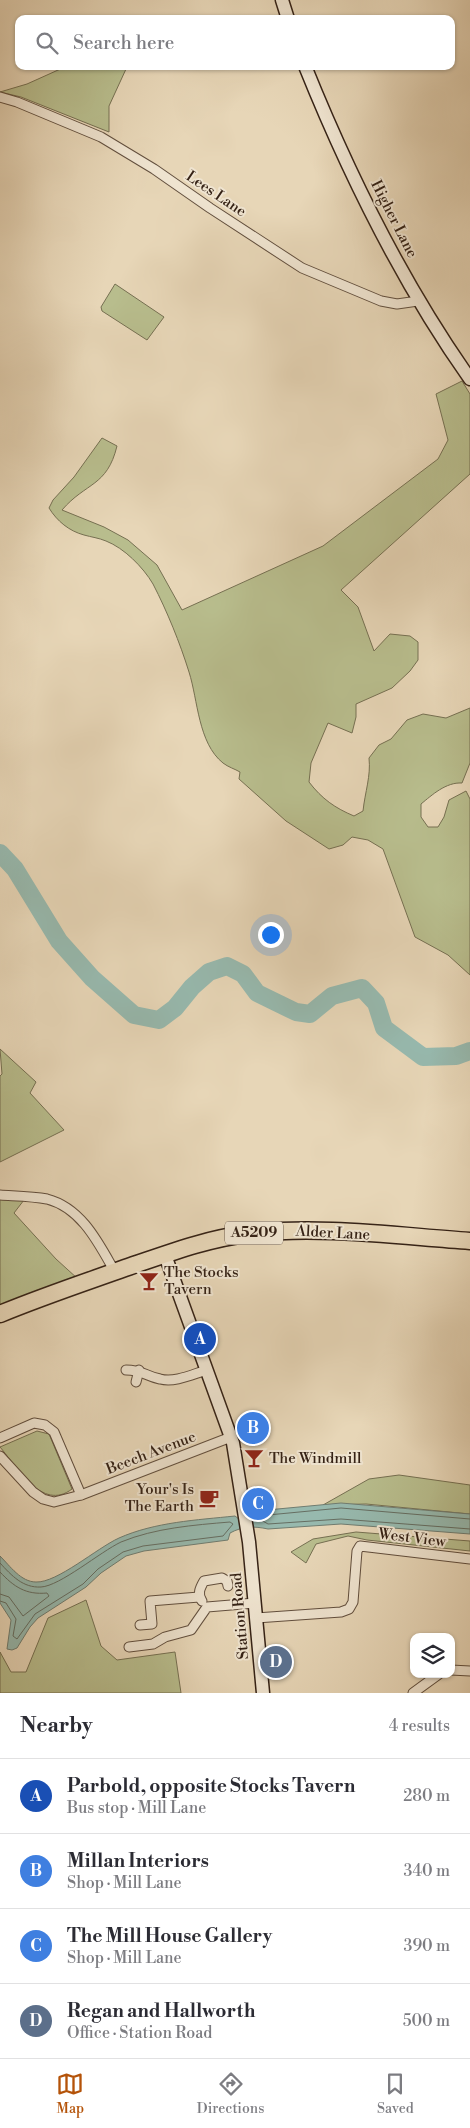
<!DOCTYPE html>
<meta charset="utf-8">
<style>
:root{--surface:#fff;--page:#f7f7f7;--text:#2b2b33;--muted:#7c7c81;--line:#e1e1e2;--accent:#b45309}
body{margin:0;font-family:"Libre Bodoni",serif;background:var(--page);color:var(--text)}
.controls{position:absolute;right:15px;bottom:15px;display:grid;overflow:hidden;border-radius:10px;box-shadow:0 1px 4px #0004}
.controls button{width:45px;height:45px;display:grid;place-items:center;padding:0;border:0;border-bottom:1px solid var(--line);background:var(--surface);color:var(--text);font:25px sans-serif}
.you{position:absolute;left:270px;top:934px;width:18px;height:18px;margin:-12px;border:4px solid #fff;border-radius:50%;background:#1a73e8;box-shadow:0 0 0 8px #1a73e833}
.badge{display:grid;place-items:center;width:32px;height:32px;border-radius:50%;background:var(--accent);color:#fff;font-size:16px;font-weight:700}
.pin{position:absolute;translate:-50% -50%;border:2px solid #fff;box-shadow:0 1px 5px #0006}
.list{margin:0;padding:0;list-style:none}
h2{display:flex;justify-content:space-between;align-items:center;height:65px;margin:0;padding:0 20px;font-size:21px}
h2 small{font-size:16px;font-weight:400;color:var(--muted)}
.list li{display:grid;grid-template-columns:32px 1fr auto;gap:15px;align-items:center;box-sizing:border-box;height:75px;padding:0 20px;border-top:1px solid var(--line)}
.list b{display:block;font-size:19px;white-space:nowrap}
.list p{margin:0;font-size:16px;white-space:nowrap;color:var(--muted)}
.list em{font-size:16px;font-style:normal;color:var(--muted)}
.icon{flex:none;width:28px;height:28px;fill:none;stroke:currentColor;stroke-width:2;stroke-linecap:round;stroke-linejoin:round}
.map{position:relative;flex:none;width:470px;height:1693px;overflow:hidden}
.search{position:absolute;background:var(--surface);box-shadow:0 1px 4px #0004;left:15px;right:15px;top:15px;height:55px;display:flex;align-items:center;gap:12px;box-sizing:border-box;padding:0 18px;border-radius:10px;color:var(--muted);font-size:19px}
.sheet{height:365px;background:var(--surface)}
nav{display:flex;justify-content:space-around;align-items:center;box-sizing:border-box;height:70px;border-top:1px solid var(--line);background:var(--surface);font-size:14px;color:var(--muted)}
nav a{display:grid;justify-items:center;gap:2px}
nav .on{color:var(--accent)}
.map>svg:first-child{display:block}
.green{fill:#b8bd8d;stroke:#767052}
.water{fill:#97b9ae;stroke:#707d71}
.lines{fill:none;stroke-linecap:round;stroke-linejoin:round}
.shore{stroke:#666e62;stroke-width:1}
.river{stroke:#97b9ae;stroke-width:18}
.street-casing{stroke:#624f3e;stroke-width:11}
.secondary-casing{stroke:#352216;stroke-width:15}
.highway-casing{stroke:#352216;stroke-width:19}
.street{stroke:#efe4d0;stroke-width:9}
.secondary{stroke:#efe4d0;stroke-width:12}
.highway{stroke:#e7d6b7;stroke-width:16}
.labels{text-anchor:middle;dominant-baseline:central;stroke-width:4;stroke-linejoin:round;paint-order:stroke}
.shield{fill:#efe4d0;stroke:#6d5c4e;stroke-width:1}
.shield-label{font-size:14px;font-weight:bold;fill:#352216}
.street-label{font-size:15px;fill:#352216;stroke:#efe4d0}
.poi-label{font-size:15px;fill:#352216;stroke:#efe4d0;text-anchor:start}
</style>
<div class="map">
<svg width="470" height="1693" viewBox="0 0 470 1693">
<rect width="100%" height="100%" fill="#e7d6b7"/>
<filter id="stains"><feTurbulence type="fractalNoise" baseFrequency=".004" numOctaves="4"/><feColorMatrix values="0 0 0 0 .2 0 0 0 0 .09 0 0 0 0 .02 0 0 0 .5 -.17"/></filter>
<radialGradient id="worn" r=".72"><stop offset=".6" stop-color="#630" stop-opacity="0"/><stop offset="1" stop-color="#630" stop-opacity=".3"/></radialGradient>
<g class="green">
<polygon points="67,66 130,66 126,69 109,106 109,132 21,97 0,92 27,84"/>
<polygon points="115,284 164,317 147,340 102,311 101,307"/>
<path d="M462,381l8,13v80l-129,116 17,17 16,44 16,-17 20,2 8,6v18l-8,11 -18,17 -36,16v13l-4,16 -24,-10 -17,40 -2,19c13,17 26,26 45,34l9,-5c2,-19 8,-35 6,-53l10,-13 12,-6 16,-19 16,-6 23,4 24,-10v55l-8,20c-16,-1 -30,12 -41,21v13l7,10h10l6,-10 5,-17 17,-9 4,8v176l-22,-20 -33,-18 -32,-88 -15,-9 -16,-3 -9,8 -14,4 -43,-28 -47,-42 1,-7c-5,-3 -12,-5 -17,-9 -25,-20 -25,-63 -34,-91 -9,-29 -22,-61 -36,-88 -10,-17 -29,-36 -47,-43 -7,-3 -15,-4 -22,-6 -15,-4 -27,-14 -35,-27l4,-8 21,-23 28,-39 15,8c-10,41 -31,36 -55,64l42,17 24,13 29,25 25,45 141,-64 115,-87 10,-19 -12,-46z"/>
<polygon points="0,1049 36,1082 30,1093 64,1130 0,1162 0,1076 2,1074"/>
<polygon points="0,1198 24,1200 14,1213 56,1259 78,1279 0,1306"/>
<path d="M37,1431l12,3 23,55c-30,23 -55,-22 -72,-42z"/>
<polygon points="399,1475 470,1485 470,1514 366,1504 323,1505 369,1479"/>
<polygon points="356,1532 470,1541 470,1551 367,1540 348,1536 316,1544 306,1563 291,1552 313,1539"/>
<polygon points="86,1600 101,1646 117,1660 175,1652 181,1693 0,1693 0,1652 11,1672 26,1672 48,1618"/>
</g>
<path class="water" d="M341,1503l129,11v20l-129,-10 -73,5c-14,-3 -25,-3 -38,4l-2,7 -84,11 -18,5 -25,17 -15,14 -48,31 -8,9 -13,21 -5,2 -5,-1 4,-29 -11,-17v-47c10,10 21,26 36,26 21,1 61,-34 83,-44 36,-16 78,-18 116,-22l4,3 16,-2 12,-7z"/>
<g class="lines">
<g class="shore">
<polyline points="470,1519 341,1508 268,1515 261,1520 268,1524 341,1519 470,1529"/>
<path d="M0,1563c12,13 23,25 41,24 19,-1 59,-35 80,-45 34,-14 73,-17 109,-20l3,2 -10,12 -80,10 -20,6 -25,17 -15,15 -48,30 -18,25 -4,-3 3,-17 -10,-16 -6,-2"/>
<path d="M0,1572c14,15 26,23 47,21l2,3 -26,20 -14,-19 -9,-3"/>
</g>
<polyline class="river" points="0,853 15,869 59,941 92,978 134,1015 159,1020 175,1008 192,987 209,972 227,966 243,974 257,993 296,1012 310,1014 332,996 362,988 376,1003 384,1028 423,1057 456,1056 470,1051"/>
<defs>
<g id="street">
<polyline points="0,97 17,102 101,137 154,169 210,208 302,268 381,301 397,304 418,301"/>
<path d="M0,1195c15,1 32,1 47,4 35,9 52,45 68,73"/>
<path d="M126,1370c17,0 19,6 34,9 15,4 33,-5 47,-9"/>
<polyline points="136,1382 139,1370"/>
<polyline points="0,1438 34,1423 45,1425 54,1432 81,1495"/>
<polyline points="0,1456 33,1492 43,1499 54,1502 81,1495 231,1437"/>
<path d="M202,1601c-5,-7 -2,-13 2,-20l18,-3 5,3 1,5"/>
<polyline points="256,1618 341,1612 349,1609 353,1602 357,1551 360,1546 470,1559"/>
<polyline points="140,1625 152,1624 150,1601 199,1597"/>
<polyline points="129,1647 153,1644 165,1637 191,1630 207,1607 255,1603"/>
<polyline points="451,1670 470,1671"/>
<polyline points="413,1693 439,1674"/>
</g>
<g id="secondary">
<polyline points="282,0 288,19"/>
<path d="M305,66c44,109 97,217 165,313"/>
<polyline points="165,1255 233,1443 249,1542 263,1693"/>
</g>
<path id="highway" d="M0,1314c41,-17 83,-31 125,-46 39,-13 80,-29 121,-34 72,-9 151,2 224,7"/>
</defs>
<use href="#street" class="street-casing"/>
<use href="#secondary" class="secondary-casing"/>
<use href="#highway" class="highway-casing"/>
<use href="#street" class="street"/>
<use href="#secondary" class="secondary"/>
<use href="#highway" class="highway"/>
</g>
<defs>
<symbol id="bar-bare" viewBox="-9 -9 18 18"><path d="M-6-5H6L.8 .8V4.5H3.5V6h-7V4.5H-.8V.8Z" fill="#8f2418" stroke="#efe4d0" stroke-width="2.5" paint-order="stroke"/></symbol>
<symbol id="cafe-bare" viewBox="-9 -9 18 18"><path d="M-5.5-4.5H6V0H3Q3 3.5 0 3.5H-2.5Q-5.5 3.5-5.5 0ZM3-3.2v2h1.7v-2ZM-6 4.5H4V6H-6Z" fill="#8f2418" stroke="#efe4d0" stroke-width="2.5" paint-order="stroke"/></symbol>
</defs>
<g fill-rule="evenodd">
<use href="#bar-bare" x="135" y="1267" width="28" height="28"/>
<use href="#bar-bare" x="240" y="1444" width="28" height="28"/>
<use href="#cafe-bare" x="195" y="1484" width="28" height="28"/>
</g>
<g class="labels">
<rect class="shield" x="225" y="1221.5" width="58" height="23" rx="4"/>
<g class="shield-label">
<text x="254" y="1233">A5209</text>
</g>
<g class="street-label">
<text transform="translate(216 194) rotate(34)">Lees Lane</text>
<text transform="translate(394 219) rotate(63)">Higher Lane</text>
<text transform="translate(333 1233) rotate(3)">Alder Lane</text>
<text transform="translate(151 1453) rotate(-21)">Beech Avenue</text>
<text transform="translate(412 1538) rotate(7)">West View</text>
<text transform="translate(240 1616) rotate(-95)">Station Road</text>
</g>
<g class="poi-label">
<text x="164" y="1272">The Stocks<tspan x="164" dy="17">Tavern</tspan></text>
<text x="269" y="1458">The Windmill</text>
<text x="194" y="1489" text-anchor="end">Your's Is<tspan x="194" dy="17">The Earth</tspan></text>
</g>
</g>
<rect width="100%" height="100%" filter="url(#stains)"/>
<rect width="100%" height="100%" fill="url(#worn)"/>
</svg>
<div class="controls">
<button><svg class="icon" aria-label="layers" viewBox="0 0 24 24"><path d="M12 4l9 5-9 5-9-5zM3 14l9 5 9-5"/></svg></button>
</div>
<div class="you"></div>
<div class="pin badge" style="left:200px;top:1339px;background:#1a4fb4">A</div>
<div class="pin badge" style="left:253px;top:1428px;background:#3f7fe0">B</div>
<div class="pin badge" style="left:258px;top:1504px;background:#3f7fe0">C</div>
<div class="pin badge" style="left:276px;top:1662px;background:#5c6f8a">D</div>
<div class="search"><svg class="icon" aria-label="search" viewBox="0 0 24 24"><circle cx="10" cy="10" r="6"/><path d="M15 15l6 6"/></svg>Search here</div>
</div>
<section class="sheet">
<h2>Nearby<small>4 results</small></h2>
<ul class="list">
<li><span class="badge" style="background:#1a4fb4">A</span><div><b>Parbold, opposite Stocks Tavern</b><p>Bus stop · Mill Lane</p></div><em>280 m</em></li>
<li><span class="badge" style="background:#3f7fe0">B</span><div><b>Millan Interiors</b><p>Shop · Mill Lane</p></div><em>340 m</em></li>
<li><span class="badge" style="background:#3f7fe0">C</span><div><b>The Mill House Gallery</b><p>Shop · Mill Lane</p></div><em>390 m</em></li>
<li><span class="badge" style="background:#5c6f8a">D</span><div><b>Regan and Hallworth</b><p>Office · Station Road</p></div><em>500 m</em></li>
</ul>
</section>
<nav>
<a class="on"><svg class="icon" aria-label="map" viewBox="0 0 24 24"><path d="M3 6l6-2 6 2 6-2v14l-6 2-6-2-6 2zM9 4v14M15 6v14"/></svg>Map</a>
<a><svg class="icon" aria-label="directions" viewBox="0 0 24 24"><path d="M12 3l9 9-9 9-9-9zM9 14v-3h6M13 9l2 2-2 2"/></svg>Directions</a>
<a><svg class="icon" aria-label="saved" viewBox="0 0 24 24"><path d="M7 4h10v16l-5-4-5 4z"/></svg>Saved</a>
</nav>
